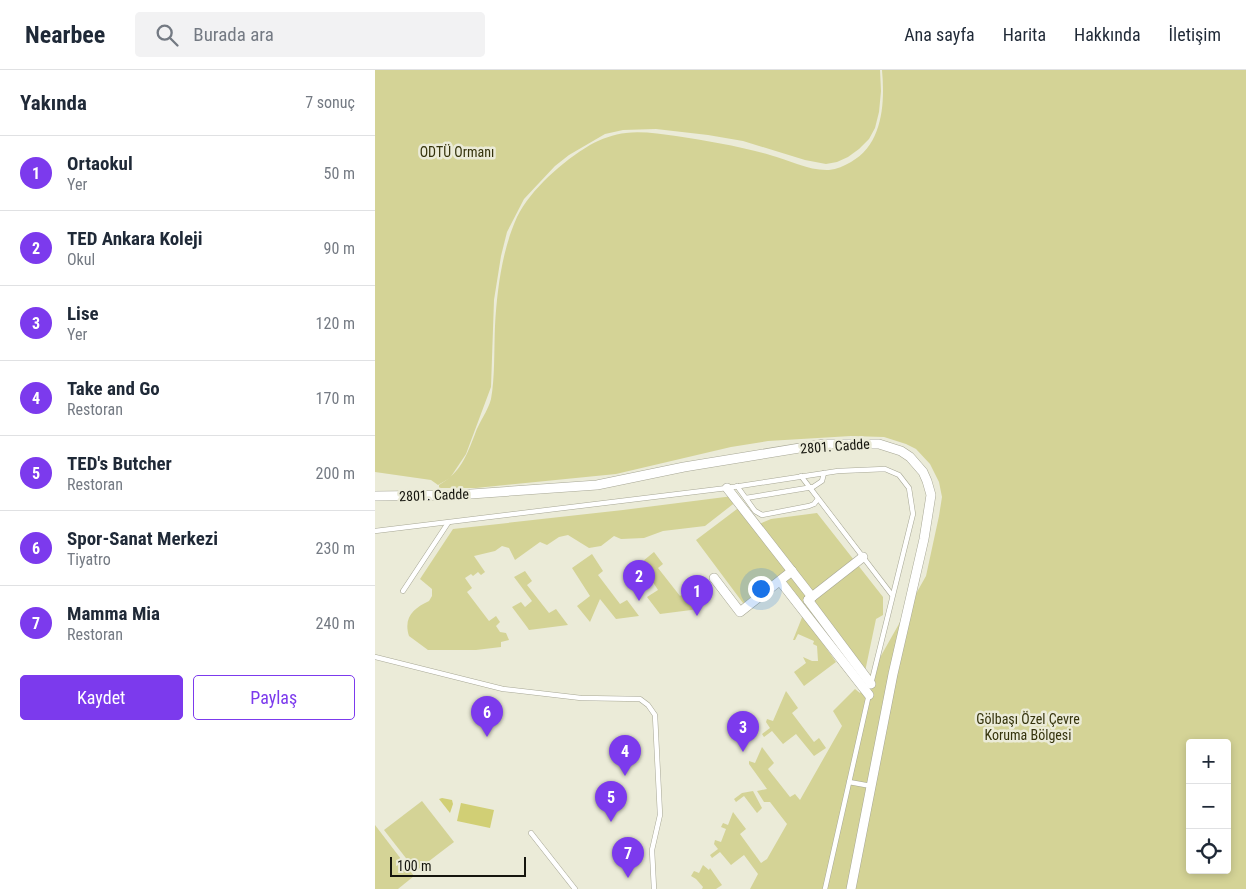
<!DOCTYPE html>
<html lang="tr">
<meta charset="utf-8">
<style>
:root{--surface:#fff;--page:#f2f2f3;--text:#1f2937;--muted:#747a83;--line:#e0e1e3;--accent:#7c3aed}
body{margin:0;font-family:"Roboto Condensed",sans-serif;background:var(--page);color:var(--text)}
.controls{position:absolute;right:15px;bottom:15px;display:grid;overflow:hidden;border-radius:5px;box-shadow:0 2px 8px #0003}
.controls button{width:45px;height:45px;display:grid;place-items:center;padding:0;border:0;border-bottom:1px solid var(--line);background:var(--surface);color:var(--text);font:25px sans-serif}
.scale{position:absolute;left:15px;bottom:12px;width:136px;box-sizing:border-box;padding-left:5px;border:2px solid #15150e;border-top:0;font-size:14px;line-height:18px;white-space:nowrap;color:#15150e;-webkit-text-stroke:4px #ebebd8;paint-order:stroke}
.you{position:absolute;left:385px;top:518px;width:18px;height:18px;margin:-12px;border:4px solid #fff;border-radius:50%;background:#1a73e8;box-shadow:0 0 0 8px #1a73e833}
.badge{display:grid;place-items:center;width:32px;height:32px;border-radius:50%;background:var(--accent);color:#fff;font-size:16px;font-weight:700}
.pin{position:absolute;translate:-50% -41px;filter:drop-shadow(0 1px 2px #0008)}
.pin::after{content:'';position:absolute;top:26px;width:18px;height:15px;background:inherit;clip-path:polygon(0 0,100% 0,50% 100%)}
.list{margin:0;padding:0;list-style:none}
h2{display:flex;justify-content:space-between;align-items:center;height:65px;margin:0;padding:0 20px;font-size:21px}
h2 small{font-size:16px;font-weight:400;color:var(--muted)}
.list li{display:grid;grid-template-columns:32px 1fr auto;gap:15px;align-items:center;box-sizing:border-box;height:75px;padding:0 20px;border-top:1px solid var(--line)}
.list b{display:block;font-size:19px;white-space:nowrap}
.list p{margin:0;font-size:16px;white-space:nowrap;color:var(--muted)}
.list em{font-size:16px;font-style:normal;color:var(--muted)}
.actions{display:flex;gap:10px;padding:15px 20px}
.actions a{flex:1;padding:11px 0;border:1px solid var(--accent);border-radius:5px;text-align:center;font-size:18px;color:var(--accent)}
.actions .main{background:var(--accent);color:#fff}
.icon{flex:none;width:28px;height:28px;fill:none;stroke:currentColor;stroke-width:2;stroke-linecap:round;stroke-linejoin:round}
.map{position:relative;flex:none;width:871px;height:819px;overflow:hidden}
header{display:flex;align-items:center;gap:30px;box-sizing:border-box;height:70px;padding:0 25px;background:var(--surface);border-bottom:1px solid var(--line)}
header strong{font-size:24px}
nav{display:flex;gap:28px;margin-inline-start:auto;font-size:18px}
.search{width:350px;height:45px;background:var(--page);display:flex;align-items:center;gap:12px;box-sizing:border-box;padding:0 18px;border-radius:5px;color:var(--muted);font-size:19px}
main{display:flex}
aside{flex:1;background:var(--surface)}
.map>svg:first-child{display:block}
.green{fill:#d4d396;fill-rule:evenodd}
.water{fill:#d1cf75}
.lines{fill:none;stroke-linecap:round;stroke-linejoin:round}
.lane-casing{stroke:#a7a795;stroke-width:5.5}
.street-casing{stroke:#a7a795;stroke-width:10}
.lane{stroke:#fff;stroke-width:4.5}
.street{stroke:#fff;stroke-width:9}
.labels{text-anchor:middle;dominant-baseline:central;stroke-width:5;stroke-linejoin:round;paint-order:stroke}
.park-label{font-size:14px;fill:#35330c;stroke:#ebebd8}
.street-label{font-size:14px;fill:#15150e;stroke:#ebebd8}
</style>
<header>
<strong>Nearbee</strong>
<div class="search"><svg class="icon" aria-label="search" viewBox="0 0 24 24"><circle cx="10" cy="10" r="6"/><path d="M15 15l6 6"/></svg>Burada ara</div>
<nav><a>Ana sayfa</a><a>Harita</a><a>Hakkında</a><a>İletişim</a></nav>
</header>
<main>
<aside>
<h2>Yakında<small>7 sonuç</small></h2>
<ul class="list">
<li><span class="badge">1</span><div><b>Ortaokul</b><p>Yer</p></div><em>50 m</em></li>
<li><span class="badge">2</span><div><b>TED Ankara Koleji</b><p>Okul</p></div><em>90 m</em></li>
<li><span class="badge">3</span><div><b>Lise</b><p>Yer</p></div><em>120 m</em></li>
<li><span class="badge">4</span><div><b>Take and Go</b><p>Restoran</p></div><em>170 m</em></li>
<li><span class="badge">5</span><div><b>TED's Butcher</b><p>Restoran</p></div><em>200 m</em></li>
<li><span class="badge">6</span><div><b>Spor-Sanat Merkezi</b><p>Tiyatro</p></div><em>230 m</em></li>
<li><span class="badge">7</span><div><b>Mamma Mia</b><p>Restoran</p></div><em>240 m</em></li>
</ul>
<div class="actions"><a class="main">Kaydet</a><a>Paylaş</a></div>
</aside>
<div class="map">
<svg width="871" height="819" viewBox="0 0 871 819">
<rect width="100%" height="100%" fill="#ebebd8"/>
<g class="green">
<polygon points="0,0 505,0 506,21 504,42 500,58 494,69 484,79 473,87 462,92 451,94 430,90 368,71 333,65 281,59 248,60 230,64 194,85 180,96 149,129 132,162 126,186 119,230 116,317 91,384 75,408 63,415 56,410 0,402"/>
<path d="M507,0h364v819h-496l8,-15 -14,-19 -13,10 -11,-13 -8,6 -2,-3 8,-6 -4,-5 1,-4 6,2 5,-13 -5,-2 2,-4 5,2 5,-13 13,17 -6,5 21,29 6,-4 20,-35 -17,-22h-6l-7,-11 10,-2 -18,-25v-3l6,2 7,-16 12,16 -6,6 22,28 5,-3 5,6 42,-74 -9,-15 22,-22 5,4 66,-117 13,-60 3,-19 -3,-15 -9,-18 -14,-15 -10,-5 -22,-7 -33,-1 -83,5 -37,6 -115,27 -140,14h-37v-3c22,-13 27,-28 36,-51 4,-12 13,-23 16,-35 4,-20 3,-52 4,-73 2,-36 7,-76 22,-109 14,-28 46,-56 73,-72 11,-6 24,-11 36,-12 16,-2 34,1 50,3 32,5 63,10 94,19 18,5 40,16 59,15 8,-1 15,-4 22,-8 32,-18 34,-59 31,-92zM815,673h37v127h-37z"/>
<path d="M358,426l4,5 -32,25 -42,5 -19,7 -23,1 -7,-3 -13,10 -12,2 -21,-13 -9,2 -12,8 -7,-3 -25,18 -6,-12 -7,-2 -7,5 -21,5 11,16 -4,3 -3,-3 -5,4 -2,-2 -6,4 7,10 -5,4 22,29 7,-5 4,6 -4,4 4,6 6,1 3,7 -8,2v5l-25,3h-48l-19,-14c-6,-19 5,-28 20,-35l3,-5v-7l-12,-10 33,-50 170,-19z"/>
<polygon points="366,436 382,455 396,449 442,443 508,527 508,545 501,549 487,616 405,511 371,537 321,470"/>
<polygon points="279,482 288,494 283,498 305,526 312,522 324,539 285,544 272,527 283,520 268,497 268,491"/>
<polygon points="217,484 228,501 223,505 245,534 252,530 264,546 241,549 225,529 215,552 202,536 215,526 197,498"/>
<polygon points="150,501 157,511 152,515 174,543 181,539 193,555 154,560 152,557 137,537 146,532 150,537 157,531 139,507"/>
<polygon points="428,545 461,592 429,616 419,602 431,593 428,587 437,591 443,591 442,576 438,574 439,571 423,564 420,570 418,570"/>
<polygon points="411,621 423,638 417,643 439,672 444,668 451,678 439,686 421,664 408,674 397,661 389,667 387,664 395,658 391,652 392,649 398,651"/>
<polygon points="378,721 387,738 382,743 369,726 361,732 359,729 367,723"/>
<polygon points="47,731 79,772 41,801 9,760"/>
<polygon points="0,755 39,806 23,819 0,819"/>
<polygon points="328,795 334,800 335,798 347,815 341,819 327,819 328,817 321,809 316,806 319,801 324,803"/>
</g>
<g class="water">
<polygon points="67,728 77,730 78,734 75,743 64,729"/>
<polygon points="86,733 119,740 115,758 82,751"/>
</g>
<g class="lines">
<defs>
<g id="lane">
<polyline points="426,406 517,525"/>
<polyline points="362,416 380,441 387,445 434,436 439,434 443,429"/>
<polyline points="371,428 438,417 447,411 449,403"/>
<polyline points="0,461 352,418 463,401 510,399 524,405 534,418 538,444 496,614"/>
<polyline points="28,521 73,453"/>
<polyline points="0,587 128,619 206,628 265,629 273,635 280,645 285,745 277,780 279,819"/>
<polyline points="474,712 496,716"/>
<polyline points="156,763 200,819"/>
<polyline points="450,819 494,624"/>
</g>
<g id="street">
<polyline points="352,418 437,527"/>
<polyline points="0,426 82,425 222,415 309,397 449,374 504,374 526,381 535,387 548,402 552,411 556,425 549,469 518,604 476,819"/>
<polyline points="339,508 365,542 417,501"/>
<polyline points="405,511 494,625"/>
<polyline points="433,530 496,614"/>
<polyline points="433,530 488,487"/>
</g>
</defs>
<use href="#lane" class="lane-casing"/>
<use href="#street" class="street-casing"/>
<use href="#lane" class="lane"/>
<use href="#street" class="street"/>
</g>
<g class="labels">
<g class="park-label">
<text x="82" y="82">ODTÜ Ormanı</text>
<text x="653" y="649">Gölbaşı Özel Çevre<tspan x="653" dy="16">Koruma Bölgesi</tspan></text>
</g>
<g class="street-label">
<text transform="translate(460 376) rotate(-4)">2801. Cadde</text>
<text transform="translate(59 425) rotate(-2)">2801. Cadde</text>
</g>
</g>
</svg>
<div class="controls">
<button>+</button>
<button>−</button>
<button><svg class="icon" aria-label="locate" viewBox="0 0 24 24"><circle cx="12" cy="12" r="6"/><path d="M12 2v4M12 18v4M2 12h4M18 12h4"/></svg></button>
</div>
<div class="scale">100 m</div>
<div class="you"></div>
<div class="pin badge" style="left:322px;top:546px">1</div>
<div class="pin badge" style="left:264px;top:531px">2</div>
<div class="pin badge" style="left:368px;top:682px">3</div>
<div class="pin badge" style="left:250px;top:706px">4</div>
<div class="pin badge" style="left:236px;top:752px">5</div>
<div class="pin badge" style="left:112px;top:667px">6</div>
<div class="pin badge" style="left:253px;top:808px">7</div>
</div>
</main>
